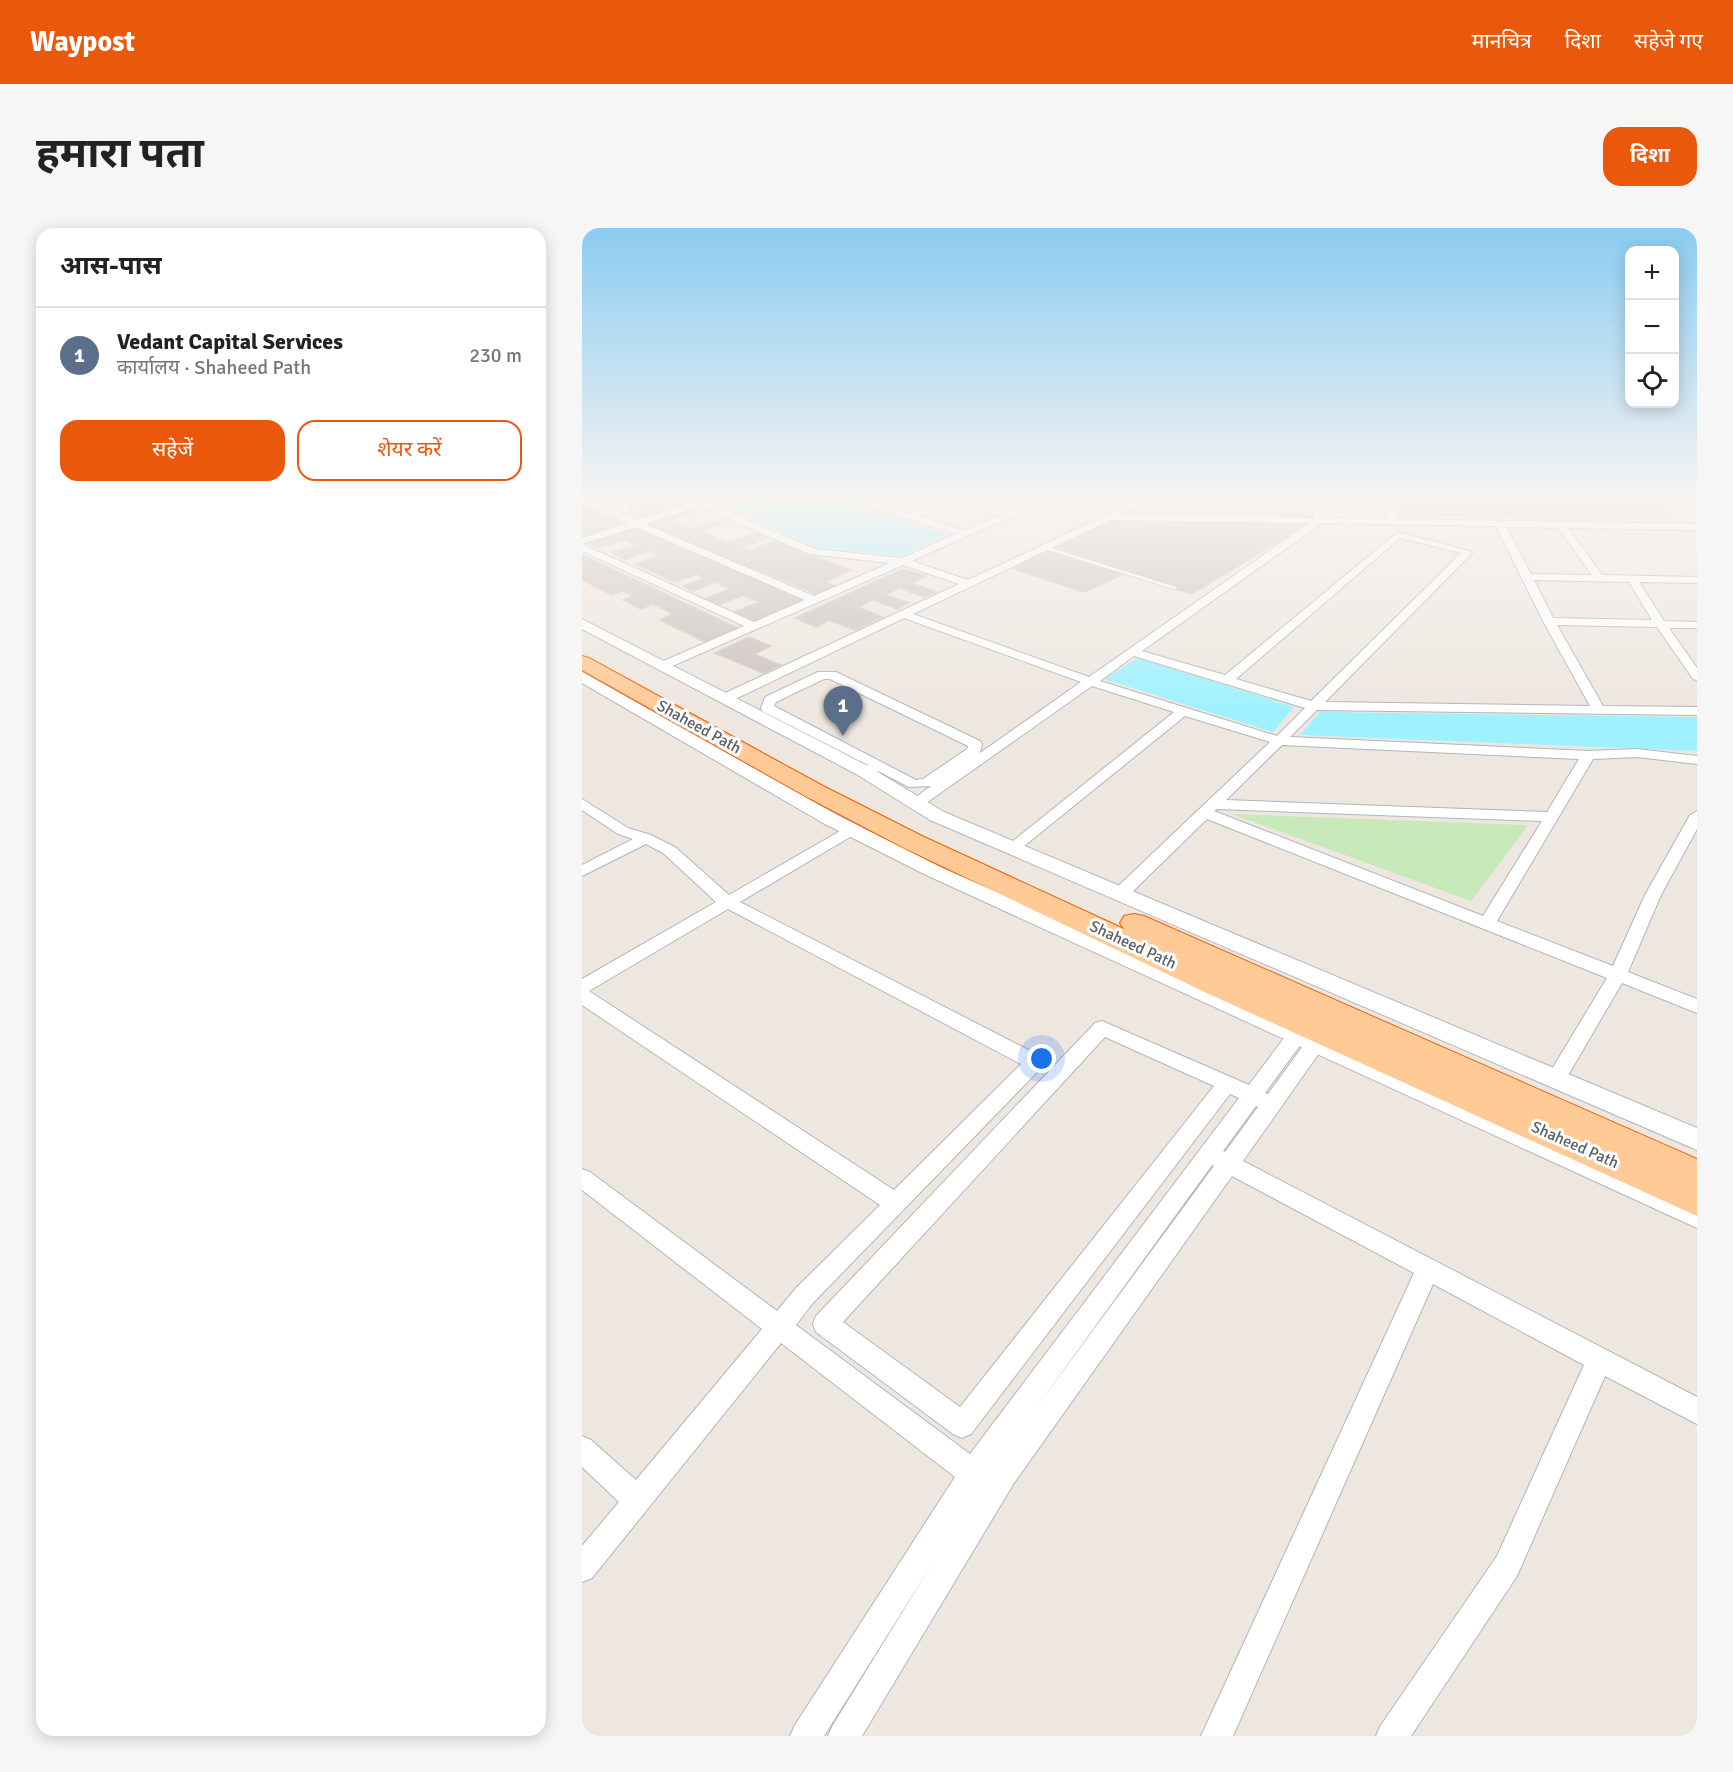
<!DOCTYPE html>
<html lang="hi">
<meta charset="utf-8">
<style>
:root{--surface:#fff;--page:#f6f6f6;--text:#222;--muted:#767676;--line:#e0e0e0;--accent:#ea580c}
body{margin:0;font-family:Signika,"Noto Sans Devanagari",sans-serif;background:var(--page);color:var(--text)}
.controls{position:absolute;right:18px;top:18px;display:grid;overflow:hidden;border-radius:12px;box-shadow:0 3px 15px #0003}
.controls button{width:54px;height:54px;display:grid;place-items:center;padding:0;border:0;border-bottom:2px solid var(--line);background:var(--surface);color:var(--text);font:30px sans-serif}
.you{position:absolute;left:460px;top:831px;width:21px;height:21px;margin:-15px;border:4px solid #fff;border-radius:50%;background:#1a73e8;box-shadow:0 0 0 9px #1a73e833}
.badge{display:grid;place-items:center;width:39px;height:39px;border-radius:50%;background:var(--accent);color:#fff;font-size:20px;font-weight:700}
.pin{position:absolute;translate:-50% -50px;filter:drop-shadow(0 2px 3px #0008)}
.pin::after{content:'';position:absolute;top:32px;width:21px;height:18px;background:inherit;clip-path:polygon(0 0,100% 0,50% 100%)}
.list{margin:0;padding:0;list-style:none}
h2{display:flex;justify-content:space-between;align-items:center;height:78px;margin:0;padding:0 24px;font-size:26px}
h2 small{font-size:20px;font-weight:400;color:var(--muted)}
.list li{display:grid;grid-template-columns:39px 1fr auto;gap:18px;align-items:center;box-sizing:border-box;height:96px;padding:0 24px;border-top:2px solid var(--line)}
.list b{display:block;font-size:22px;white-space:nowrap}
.list p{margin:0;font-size:20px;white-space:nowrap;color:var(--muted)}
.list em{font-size:20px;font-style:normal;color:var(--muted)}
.actions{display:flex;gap:12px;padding:18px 24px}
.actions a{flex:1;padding:14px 0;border:2px solid var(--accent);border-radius:18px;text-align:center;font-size:21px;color:var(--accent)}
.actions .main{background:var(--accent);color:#fff}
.icon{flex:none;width:33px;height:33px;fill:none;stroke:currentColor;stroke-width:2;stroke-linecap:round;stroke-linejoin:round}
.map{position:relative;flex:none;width:1115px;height:1508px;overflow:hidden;border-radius:18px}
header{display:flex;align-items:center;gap:36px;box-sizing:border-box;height:84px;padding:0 30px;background:var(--accent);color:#fff}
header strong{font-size:28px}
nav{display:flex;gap:33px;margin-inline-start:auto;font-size:21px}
.intro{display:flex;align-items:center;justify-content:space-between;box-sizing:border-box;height:144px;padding:0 36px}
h1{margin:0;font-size:42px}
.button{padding:15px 27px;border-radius:18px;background:var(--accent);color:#fff;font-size:21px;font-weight:700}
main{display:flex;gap:36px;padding:0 36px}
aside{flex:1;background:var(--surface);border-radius:18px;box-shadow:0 3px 15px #0003}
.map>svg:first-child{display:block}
.green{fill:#c7e8b9}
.water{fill:#9ff1ff}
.building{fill:#cbc3bf;stroke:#d3c6be;stroke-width:1.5}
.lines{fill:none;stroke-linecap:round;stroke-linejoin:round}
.service-casing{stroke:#b1b6b9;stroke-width:1}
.minor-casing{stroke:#b1b6b9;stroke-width:2}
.tertiary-casing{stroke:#b1b6b9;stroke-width:2}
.trunk-casing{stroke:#ee5f00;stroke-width:2}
.service{fill:#fff;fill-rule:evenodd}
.minor{fill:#fff;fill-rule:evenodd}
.tertiary{fill:#fff;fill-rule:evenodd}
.trunk{fill:#ffca95;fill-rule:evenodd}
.labels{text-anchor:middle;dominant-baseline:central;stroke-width:6;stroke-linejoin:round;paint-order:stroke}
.street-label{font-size:16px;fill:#596063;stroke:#fff}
</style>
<header>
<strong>Waypost</strong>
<nav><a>मानचित्र</a><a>दिशा</a><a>सहेजे गए</a></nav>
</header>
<div class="intro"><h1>हमारा पता</h1><a class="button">दिशा</a></div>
<main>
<aside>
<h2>आस-पास<small></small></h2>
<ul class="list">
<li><span class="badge" style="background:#5c6f8a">1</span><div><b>Vedant Capital Services</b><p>कार्यालय · Shaheed Path</p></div><em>230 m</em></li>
</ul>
<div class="actions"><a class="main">सहेजें</a><a>शेयर करें</a></div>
</aside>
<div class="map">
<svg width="1115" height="1508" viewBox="0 0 1115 1508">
<rect width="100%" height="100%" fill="#eee7e0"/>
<g class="green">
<polygon points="577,270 724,270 728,289 546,286"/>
<polygon points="650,586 946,597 889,673"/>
</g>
<g class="water">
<polygon points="129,270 269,270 276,280 366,307 320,328 237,320 129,273"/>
<polygon points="556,430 712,479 691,504 522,451"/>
<polygon points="738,484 1115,489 1115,523 718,507"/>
</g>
<g class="building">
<polygon points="54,270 103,270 103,277 77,280 77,286 53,289"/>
<polygon points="815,271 1075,275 1091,291 822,287"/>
<polygon points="0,278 41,295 0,309"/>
<polygon points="107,281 115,284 88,293 108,301 132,292 140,295 117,303 146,315 173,305 186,310 159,320 167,323 192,313 269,342 243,354 253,358 235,366 62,296"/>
<polygon points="534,289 727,295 610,366 542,346 502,364 426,339"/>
<polygon points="52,300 225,374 175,394 152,384 177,374 161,367 136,377 122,371 148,361 133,354 111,363 101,358 123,350 115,346 93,354 53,336 77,328 67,323 43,332 30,325 55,317 43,312 17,320 6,315"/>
<polygon points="0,327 158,401 125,415 78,392 91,386 71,376 59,381 41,372 51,368 41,363 30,367 0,352"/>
<polygon points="321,341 344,348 329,355 354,364 342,369 317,360 303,367 327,375 315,381 291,372 276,379 301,389 273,402 247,392 234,399 213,390"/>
<polygon points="167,409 189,418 172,426 198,437 181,445 133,425"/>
</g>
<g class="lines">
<defs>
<polygon id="service" points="459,318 463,318 597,360 592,361 459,320"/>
<g id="minor">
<path d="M0,270l35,14 3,-2 2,-12h8v13l-5,4 12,5 55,-18v-4h8l1,2 114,49 87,9 53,-24 -87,-28 -6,-8h9l3,4 35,12 38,-16h12l45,13 -1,-13h8l2,11 27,-11h11l-139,63 56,19 175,-82h12l-32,16 191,4 -4,-20h9l4,20 65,1 -7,-21h9l8,21 299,5v6l-129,-2 34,47 95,2v6l-58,-1 25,39 33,1v6h-28l28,40v12l-4,-1 -36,-52 -100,-2 46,81 94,1v8l-380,-5 -27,27 298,14 49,-2 60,7v8l-60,-7 -44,2 -96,162 116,45 32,-71 45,-80 7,-4v18l-36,66 -33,77 69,27v14l-75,-30 -59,101 -7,3 -7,-3 -3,-5 61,-101 -400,-159 -81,79h-12l-2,-4 2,-4 156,-148 -85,-26 -167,135h-10l-3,-3 3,-3 166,-133 -82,-26 -170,120h-10l-2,-3 2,-3 19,-14 -22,1 -31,-16 -12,5 -5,-1 -2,-3 9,-7 -106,-54 -1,-3 4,-11 53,-25h18l144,69 2,3 -2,9 101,-71 -177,-64 -173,83h-10l-1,-3 1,-3 238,-111 -56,-19 -240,105 -4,-1v-6l85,-37 -162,-75v-7l172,78 51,-22 -169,-73 -54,17v-6l46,-15 -46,-20zM371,274l47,13 -36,16 -46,-15zM117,278l110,48 81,9 -76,33 -169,-72zM529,292l198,3 -220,154 -176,-63zM740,295l174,3 47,95 47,85 -265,-4 148,-150 -75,-20 -173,143 -83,-24zM924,299l52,1 34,47 -61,-1zM818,310l61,15 -150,148 -75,-22zM952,352l95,2 23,38 -99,-2zM552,428l171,52 -28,28 -177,-55zM242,451h6l138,67 -1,3 -44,30 -7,1 -142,-74 2,-4zM700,517l297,14 -32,53 -321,-12zM635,581l325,12 -59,95 -269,-105z"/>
<polygon points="934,270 1094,270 1099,273 1094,276 939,273"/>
<path d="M0,571l46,29 23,7 24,12 54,48 118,-68h10l3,3 -3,3 -117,69 302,155 3,5 -3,5 -230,237 -16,21 174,129 269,-356 -9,-4 -259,340 -9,4 -9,-4 -137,-102 -3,-8 3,-8 279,-293 7,-2 147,64 41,-55 7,-2 7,2 2,5 -2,5 -39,53 3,1 40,-55 7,-2 7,2 3,5 -3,5 -79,112 454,236v27l-92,-48 -88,200 -106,160h-35l5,-11 116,-169 87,-191 -151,-81 -200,452h-32l213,-463 -182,-97 -218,307 -152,253h-34l5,-11 104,-169 -113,180h-34l5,-11 160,-248 -174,-134 -189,235 -10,4v-36l37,-44 -37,-35v-31l9,4 45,40 126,-151 -180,-139v-21l8,3 187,139 19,-23 84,-83 -298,-200v-26l134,-77 -53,-49 -17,-9 -64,32v-11l51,-26 -15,-5 -36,-24zM146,681l293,155 -127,126 -305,-199zM523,809l109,49 -254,321 -117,-85zM674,878l2,1 -33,45 -2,-1zM630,937l2,1 -181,246z"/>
</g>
<g id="tertiary">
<polygon points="0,391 286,538 362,584 1115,900 1115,922 348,592 274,546 0,401"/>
<polygon points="0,444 255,587 358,639 1115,975 1115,1000 344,647 241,595 0,455"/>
</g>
<polygon id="trunk" points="0,428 7,430 241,558 340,608 542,701 538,695 542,688 552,686 562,688 1115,931 1115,988 629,767 322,620 223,568 0,442"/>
</defs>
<use href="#service" class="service-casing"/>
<use href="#minor" class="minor-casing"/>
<use href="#tertiary" class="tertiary-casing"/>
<use href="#trunk" class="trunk-casing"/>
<use href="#service" class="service"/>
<use href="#minor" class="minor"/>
<use href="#tertiary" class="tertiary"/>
<use href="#trunk" class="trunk"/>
</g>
<linearGradient id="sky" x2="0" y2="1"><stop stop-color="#8bccf1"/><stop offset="0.56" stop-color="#f7f4f1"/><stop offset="1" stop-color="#f7f4f1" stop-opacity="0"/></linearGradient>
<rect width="1115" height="481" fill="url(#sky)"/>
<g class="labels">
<g class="street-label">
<text transform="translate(117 499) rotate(29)">Shaheed Path</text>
<text transform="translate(551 717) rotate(25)">Shaheed Path</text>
<text transform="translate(993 917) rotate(24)">Shaheed Path</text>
</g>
</g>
</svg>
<div class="controls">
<button>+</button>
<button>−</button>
<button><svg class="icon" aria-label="locate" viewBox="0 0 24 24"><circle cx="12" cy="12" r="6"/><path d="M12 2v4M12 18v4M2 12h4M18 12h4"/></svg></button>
</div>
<div class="you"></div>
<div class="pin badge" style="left:261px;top:508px;background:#5c6f8a">1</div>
</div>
</main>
